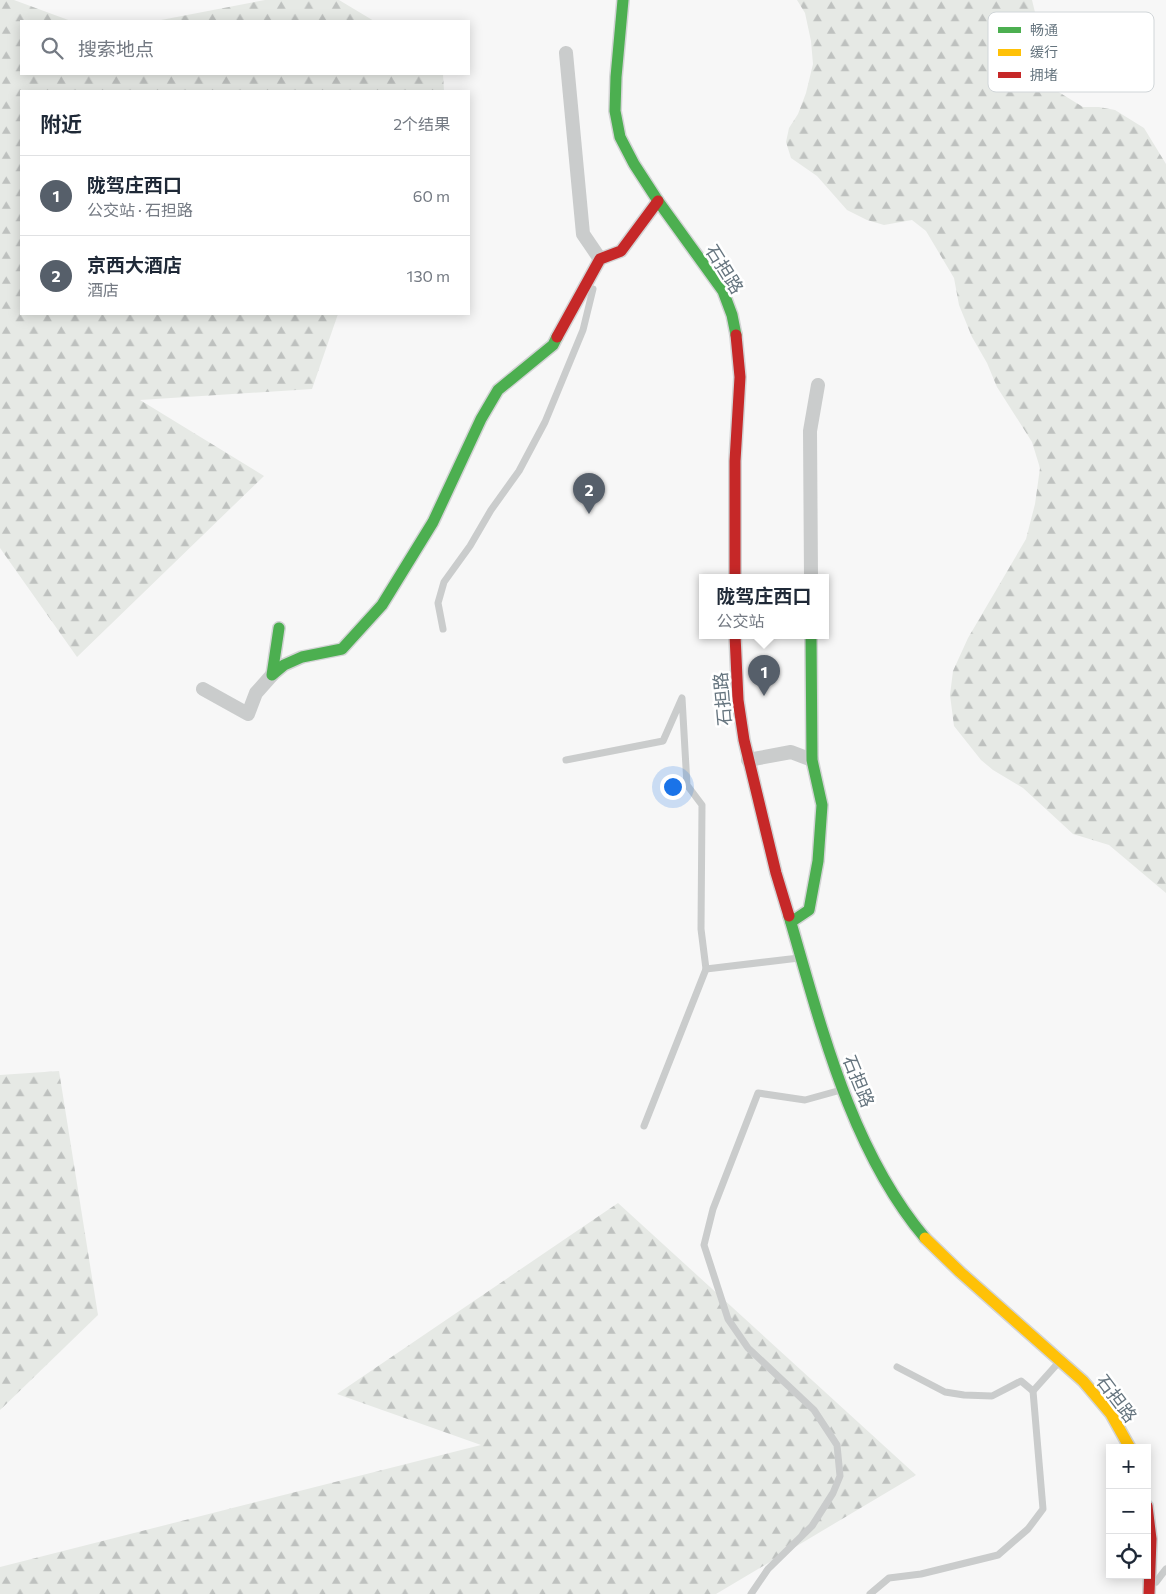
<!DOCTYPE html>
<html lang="zh">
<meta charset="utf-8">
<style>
:root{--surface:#fff;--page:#f6f6f7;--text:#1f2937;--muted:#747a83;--line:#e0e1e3;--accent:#565f6a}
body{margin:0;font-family:Commissioner,"Noto Sans SC",sans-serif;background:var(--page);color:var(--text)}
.controls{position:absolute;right:15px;bottom:15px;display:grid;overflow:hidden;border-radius:0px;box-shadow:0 2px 12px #0003}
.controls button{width:45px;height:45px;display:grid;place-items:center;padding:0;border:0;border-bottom:1px solid var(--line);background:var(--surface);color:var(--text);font:25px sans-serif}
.you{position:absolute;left:672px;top:786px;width:18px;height:18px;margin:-12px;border:4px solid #fff;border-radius:50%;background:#1a73e8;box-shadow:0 0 0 8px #1a73e833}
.badge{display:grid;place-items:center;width:32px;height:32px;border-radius:50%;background:var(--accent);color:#fff;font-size:16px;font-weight:700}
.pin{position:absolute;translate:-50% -41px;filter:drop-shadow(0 1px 2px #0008)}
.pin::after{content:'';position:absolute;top:26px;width:18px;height:15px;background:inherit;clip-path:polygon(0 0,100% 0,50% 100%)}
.popup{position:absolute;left:699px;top:574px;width:130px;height:65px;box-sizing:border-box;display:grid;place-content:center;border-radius:0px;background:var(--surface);filter:drop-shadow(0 1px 4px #0005);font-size:16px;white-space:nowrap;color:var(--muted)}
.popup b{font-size:19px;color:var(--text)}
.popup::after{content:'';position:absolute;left:50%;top:100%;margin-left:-10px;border:10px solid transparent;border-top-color:var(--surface)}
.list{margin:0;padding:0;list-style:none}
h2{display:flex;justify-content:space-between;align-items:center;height:65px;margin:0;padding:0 20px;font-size:21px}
h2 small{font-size:16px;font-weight:400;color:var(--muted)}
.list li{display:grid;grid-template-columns:32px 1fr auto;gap:15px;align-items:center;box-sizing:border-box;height:80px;padding:0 20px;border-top:1px solid var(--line)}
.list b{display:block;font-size:19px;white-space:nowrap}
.list p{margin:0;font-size:16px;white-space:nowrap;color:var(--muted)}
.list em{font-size:16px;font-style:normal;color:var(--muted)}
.icon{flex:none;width:28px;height:28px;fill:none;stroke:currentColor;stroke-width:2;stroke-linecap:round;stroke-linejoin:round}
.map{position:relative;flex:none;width:1166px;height:1594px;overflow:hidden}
.search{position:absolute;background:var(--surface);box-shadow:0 2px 12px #0003;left:20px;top:20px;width:450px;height:55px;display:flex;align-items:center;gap:12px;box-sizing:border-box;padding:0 18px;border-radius:0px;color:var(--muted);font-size:19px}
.panel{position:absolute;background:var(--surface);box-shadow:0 2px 12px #0003;left:20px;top:90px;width:450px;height:225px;border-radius:0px}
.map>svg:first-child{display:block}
.forest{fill:url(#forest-firs)}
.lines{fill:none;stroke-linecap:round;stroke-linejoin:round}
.fast-casing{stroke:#d3d4d5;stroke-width:14}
.slow-casing{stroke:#d3d4d5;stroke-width:14}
.jam-casing{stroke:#d3d4d5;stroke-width:14}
.lane{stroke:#cacccc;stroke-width:7}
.street{stroke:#cacccc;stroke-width:14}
.fast{stroke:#4caf50;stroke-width:11}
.slow{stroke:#ffc107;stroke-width:11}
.jam{stroke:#c62828;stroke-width:11}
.labels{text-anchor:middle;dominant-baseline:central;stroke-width:5;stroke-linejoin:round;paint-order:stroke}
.street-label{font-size:18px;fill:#66757f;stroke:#fff}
.key{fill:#fff;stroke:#d1d6d9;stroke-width:1}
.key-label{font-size:14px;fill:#66757f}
</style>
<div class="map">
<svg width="1166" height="1594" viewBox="0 0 1166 1594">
<defs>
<pattern id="forest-firs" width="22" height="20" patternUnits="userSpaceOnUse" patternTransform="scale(1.25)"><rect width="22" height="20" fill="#e6e9e5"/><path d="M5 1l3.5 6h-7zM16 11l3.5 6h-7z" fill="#bec1bf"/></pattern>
</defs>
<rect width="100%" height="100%" fill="#f7f7f7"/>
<g class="forest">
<polygon points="0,0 14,0 71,21 21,21 21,74 443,74 444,91 21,91 21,314 338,314 312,389 140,400 264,476 77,657 0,548"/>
<polygon points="265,0 339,0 374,21 156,21"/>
<polygon points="797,0 1032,0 1040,33 1037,52 1041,70 1052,88 1083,107 1099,107 1115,110 1144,128 1166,164 1166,893 1109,845 1073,834 1023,788 993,770 981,760 954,726 950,695 953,671 968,638 1026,539 1035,504 1040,468 1032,442 997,387 987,363 972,337 959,305 954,278 926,231 912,220 884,225 867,220 847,210 817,176 791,158 786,142 789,128 798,114 806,93 813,64 811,41 805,13"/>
<polygon points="59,1071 98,1315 0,1410 0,1075"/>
<polygon points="618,1203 916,1475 716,1594 0,1594 0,1567 481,1445 337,1394"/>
</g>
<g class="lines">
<defs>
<g id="fast">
<polyline points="623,0 616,77 615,111 620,137 634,164 658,201 723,291 732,315 736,335"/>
<polyline points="279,628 272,675 284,665 302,657 342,649 382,605 433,522 481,419 498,390 553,345 557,337"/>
<path d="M789,916c32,109 61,233 136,322"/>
<polyline points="791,922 809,910 818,861 822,805 812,760 811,635"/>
</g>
<polyline id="slow" points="925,1238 960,1272 1083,1381 1111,1414 1130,1448"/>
<g id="jam">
<polyline points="557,337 600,259 621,251 658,201"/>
<polyline points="735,577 735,461 740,377 736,335"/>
<polyline points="735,635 738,700 744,740 776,873 789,916"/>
<polyline points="1147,1506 1151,1539 1149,1594"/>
</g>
</defs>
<use href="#fast" class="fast-casing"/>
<use href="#slow" class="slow-casing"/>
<use href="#jam" class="jam-casing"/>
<g class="lane">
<polyline points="443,629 438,603 444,582 470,546 491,510 519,471 545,422 583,330 593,289"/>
<polyline points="566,760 663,741 682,698 687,785 702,805 701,929 706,969 799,958"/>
<polyline points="644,1126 706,969"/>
<polyline points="897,1367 945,1392 964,1395 992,1396 1021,1381 1033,1391 1059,1362"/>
<polyline points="1156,1582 1166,1569"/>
<polyline points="751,1594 768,1569 812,1526 833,1493 840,1476 837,1445 814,1410 748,1348 728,1319 704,1245 713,1209 758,1093 805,1100 841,1090"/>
<polyline points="870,1594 889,1578 921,1574 998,1555 1028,1529 1043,1509 1033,1391"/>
</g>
<g class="street">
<polyline points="566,53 583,234 600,259"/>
<polyline points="811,577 810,431 818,385"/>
<polyline points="203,689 248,714 256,693 272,675"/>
<polyline points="748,760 791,752 812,760"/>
</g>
<use href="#fast" class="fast"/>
<use href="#slow" class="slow"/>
<use href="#jam" class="jam"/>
</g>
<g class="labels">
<g class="street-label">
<text transform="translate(725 269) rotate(58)">石担路</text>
<text transform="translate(722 699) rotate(-95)">石担路</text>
<text transform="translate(859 1081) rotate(68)">石担路</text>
<text transform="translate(1117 1398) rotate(53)">石担路</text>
</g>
</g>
<rect x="988" y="12" width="166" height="80" rx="8" class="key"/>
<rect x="998" y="27" width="23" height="6" fill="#4caf50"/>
<rect x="998" y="49" width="23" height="7" fill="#ffc107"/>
<rect x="998" y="72" width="23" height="6" fill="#c62828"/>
<g class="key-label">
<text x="1030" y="35">畅通</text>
<text x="1030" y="57">缓行</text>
<text x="1030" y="80">拥堵</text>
</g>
</svg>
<div class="controls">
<button>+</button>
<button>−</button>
<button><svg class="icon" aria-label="locate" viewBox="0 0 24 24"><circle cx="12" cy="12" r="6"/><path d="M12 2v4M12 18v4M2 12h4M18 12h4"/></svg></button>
</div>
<div class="you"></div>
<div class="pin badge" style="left:764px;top:696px">1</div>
<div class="popup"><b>陇驾庄西口</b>公交站</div>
<div class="pin badge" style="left:589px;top:514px">2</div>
<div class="search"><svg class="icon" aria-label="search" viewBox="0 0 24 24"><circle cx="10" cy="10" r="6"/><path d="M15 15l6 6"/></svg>搜索地点</div>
<section class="panel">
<h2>附近<small>2个结果</small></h2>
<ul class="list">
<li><span class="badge">1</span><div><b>陇驾庄西口</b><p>公交站 · 石担路</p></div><em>60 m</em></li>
<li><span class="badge">2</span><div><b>京西大酒店</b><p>酒店</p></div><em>130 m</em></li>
</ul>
</section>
</div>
